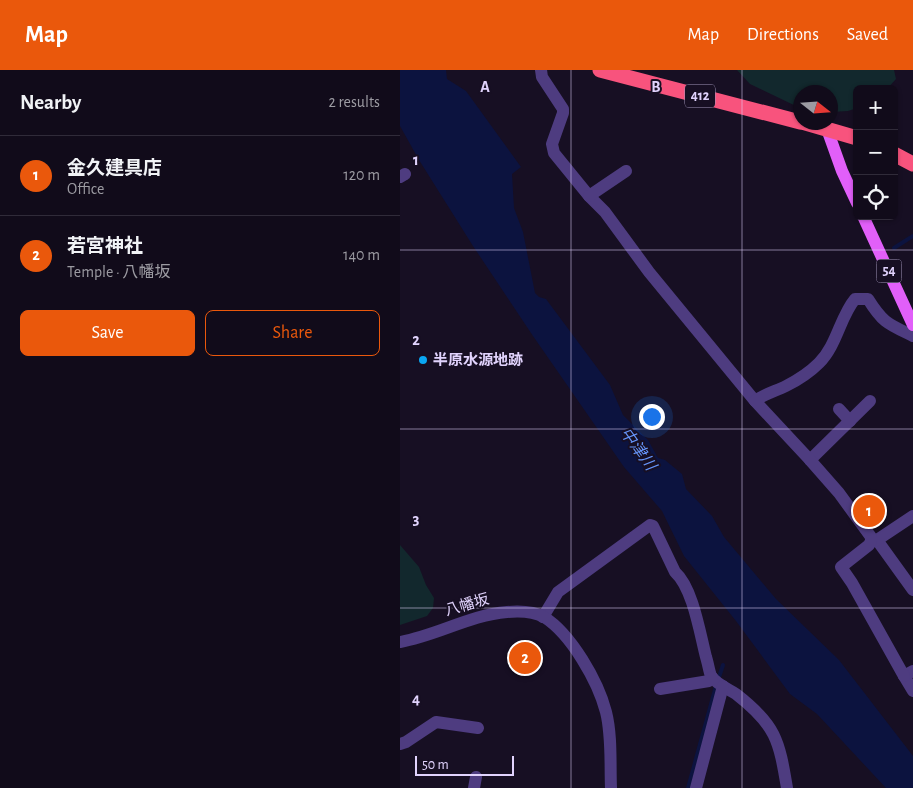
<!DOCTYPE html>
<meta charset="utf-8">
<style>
:root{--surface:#110b1a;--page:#1a1423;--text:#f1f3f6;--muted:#9c9ba2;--line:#302b39;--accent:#ea580c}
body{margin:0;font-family:"Alegreya Sans","Noto Sans JP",sans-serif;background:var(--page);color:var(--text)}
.controls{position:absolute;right:15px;top:15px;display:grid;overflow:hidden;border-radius:8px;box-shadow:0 1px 4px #0004}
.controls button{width:45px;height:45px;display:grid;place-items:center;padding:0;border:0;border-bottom:1px solid var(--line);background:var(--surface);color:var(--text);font:25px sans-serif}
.compass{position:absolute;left:393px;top:15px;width:45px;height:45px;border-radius:50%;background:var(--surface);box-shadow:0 1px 4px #0004;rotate:107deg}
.scale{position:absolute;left:15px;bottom:12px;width:99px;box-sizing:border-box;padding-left:5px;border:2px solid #e1d3fd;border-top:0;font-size:14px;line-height:18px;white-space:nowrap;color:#e1d3fd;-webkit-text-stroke:4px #170f23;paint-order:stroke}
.you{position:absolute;left:251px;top:346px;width:18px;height:18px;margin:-12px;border:4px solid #fff;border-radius:50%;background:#1a73e8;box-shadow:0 0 0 8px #1a73e833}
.badge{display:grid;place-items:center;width:32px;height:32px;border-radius:50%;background:var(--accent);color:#fff;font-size:16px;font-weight:700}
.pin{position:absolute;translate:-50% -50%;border:2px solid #fff;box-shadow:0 1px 5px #0006}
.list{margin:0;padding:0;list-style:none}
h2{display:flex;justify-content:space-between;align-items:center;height:65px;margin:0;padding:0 20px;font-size:21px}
h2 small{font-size:16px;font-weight:400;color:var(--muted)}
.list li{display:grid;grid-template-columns:32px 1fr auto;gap:15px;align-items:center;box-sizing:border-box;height:80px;padding:0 20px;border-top:1px solid var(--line)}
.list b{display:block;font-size:19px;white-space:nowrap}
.list p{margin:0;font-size:16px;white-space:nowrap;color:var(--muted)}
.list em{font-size:16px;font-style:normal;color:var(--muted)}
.actions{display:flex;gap:10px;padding:15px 20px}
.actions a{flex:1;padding:11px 0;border:1px solid var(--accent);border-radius:8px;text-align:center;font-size:18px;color:var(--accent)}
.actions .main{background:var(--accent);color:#fff}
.icon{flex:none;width:28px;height:28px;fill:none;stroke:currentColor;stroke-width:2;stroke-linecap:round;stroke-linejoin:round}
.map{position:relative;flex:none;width:513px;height:718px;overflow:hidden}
header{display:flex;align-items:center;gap:30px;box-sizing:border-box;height:70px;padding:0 25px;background:var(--accent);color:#fff}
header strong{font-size:24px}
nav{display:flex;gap:28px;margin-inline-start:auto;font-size:18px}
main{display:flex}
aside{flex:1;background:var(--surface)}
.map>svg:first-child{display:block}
.green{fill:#12282d}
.water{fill:#0c133f}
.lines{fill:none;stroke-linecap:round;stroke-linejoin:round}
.stream{stroke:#0c133f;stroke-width:4}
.minor{stroke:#4e3c80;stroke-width:12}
.major{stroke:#e15ff9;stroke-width:12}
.highway{stroke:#f8537d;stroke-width:15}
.grid{fill:none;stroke:#e1d3fd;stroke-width:1;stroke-opacity:0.55}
.poi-dot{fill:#0aa7f3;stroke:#170f23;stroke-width:2}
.labels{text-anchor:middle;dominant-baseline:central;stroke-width:4;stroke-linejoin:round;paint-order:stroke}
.shield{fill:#170f23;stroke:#a498bc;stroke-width:1}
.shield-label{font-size:14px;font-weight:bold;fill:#e1d3fd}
.poi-label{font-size:15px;font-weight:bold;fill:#e1d3fd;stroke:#170f23;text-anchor:start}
.street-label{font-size:15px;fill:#e1d3fd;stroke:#170f23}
.water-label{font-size:16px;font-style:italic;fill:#6594f9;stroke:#170f23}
.grid-label{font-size:16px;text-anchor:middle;font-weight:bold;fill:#e1d3fd;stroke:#170f23;stroke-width:4;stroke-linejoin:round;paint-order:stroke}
</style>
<header>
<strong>Map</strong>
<nav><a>Map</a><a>Directions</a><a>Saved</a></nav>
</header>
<main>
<aside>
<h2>Nearby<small>2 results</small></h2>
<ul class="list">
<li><span class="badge">1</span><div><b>金久建具店</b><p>Office</p></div><em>120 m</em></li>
<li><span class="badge">2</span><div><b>若宮神社</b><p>Temple · 八幡坂</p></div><em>140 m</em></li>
</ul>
<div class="actions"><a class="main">Save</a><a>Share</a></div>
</aside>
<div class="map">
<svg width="513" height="718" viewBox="0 0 513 718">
<rect width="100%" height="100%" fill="#170f23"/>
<g class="green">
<polygon points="337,0 494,0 496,9 487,19 457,19 457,38 448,41 431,42 430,22 400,22 400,38 350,14"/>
<polygon points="0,475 19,497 26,515 34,528 33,538 27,546 0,555"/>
</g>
<polygon class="water" points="0,0 46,0 47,9 66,21 121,97 112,104 114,138 123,162 135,223 139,227 146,229 210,315 223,345 248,370 258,388 265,390 282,404 286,419 312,446 324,467 376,529 439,590 513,686 513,718 486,718 417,644 390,624 336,551 284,486 262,441 224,397 133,266 73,176 19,90 0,56"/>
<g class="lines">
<g class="stream">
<polyline points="494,178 513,166"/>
<polyline points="318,610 323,595"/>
<polyline points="288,718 316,616"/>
</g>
<g class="minor">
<polyline points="141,0 142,7 163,39 163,43 152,74 154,83 189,126 205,142 249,202 355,331"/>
<polyline points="0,107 5,104"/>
<polyline points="189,126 226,101"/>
<polyline points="439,339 450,351"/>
<polyline points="410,390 470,331"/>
<polyline points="471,471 477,470 513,520"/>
<polyline points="471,471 477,470 513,446"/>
<path d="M143,547l15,-25 92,-67 3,1 22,46c18,16 25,62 31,85 2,6 3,14 5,19 5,8 17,13 25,18 40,31 43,46 51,94"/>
<path d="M0,572c36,-6 70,-27 107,-30 12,-1 26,-1 37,5 27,17 54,64 62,95 6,24 4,51 5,76"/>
<polyline points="513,601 504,606 513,621"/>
<path d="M504,606l-52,-93 -11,-16 28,-22 2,-4v-4l-32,-44 -29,-33 -55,-59c9,-7 21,-10 31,-15 12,-6 24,-14 33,-23 18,-18 21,-46 36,-64h13c15,24 20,25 45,37"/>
<polyline points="260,619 309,611 312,607"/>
<polyline points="0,674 6,672 36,652 78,658"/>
<polyline points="74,718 76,707"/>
<polyline points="296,718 323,616"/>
</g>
<g class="major">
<polyline points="427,59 442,101 457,133"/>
<polyline points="463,146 513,255"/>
</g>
<g class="highway">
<polyline points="200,0 400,52"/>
<polyline points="402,52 457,68"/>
<polyline points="494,84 513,94"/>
</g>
</g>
<path class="grid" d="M171,0v718M342,0v718M0,180h513M0,359h513M0,538h513"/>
<circle class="poi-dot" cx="23" cy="290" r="5"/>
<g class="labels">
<g class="shield">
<rect x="285" y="14.5" width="30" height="23" rx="4"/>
<rect x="476.5" y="189.5" width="25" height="23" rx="4"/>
</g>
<g class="shield-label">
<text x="300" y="26">412</text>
<text x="489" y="201">54</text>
</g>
<g class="poi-label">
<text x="33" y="290">半原水源地跡</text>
</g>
<g class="street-label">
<text transform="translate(67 535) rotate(-16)">八幡坂</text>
</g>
<g class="water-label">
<text transform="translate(238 379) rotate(54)">中津川</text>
</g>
</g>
<g class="grid-label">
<text x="85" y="22">A</text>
<text x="256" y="22">B</text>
<text x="16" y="95">1</text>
<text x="16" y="275">2</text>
<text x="16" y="454">3</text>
<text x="16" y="634">4</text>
</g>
</svg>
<div class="controls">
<button>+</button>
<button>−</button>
<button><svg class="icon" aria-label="locate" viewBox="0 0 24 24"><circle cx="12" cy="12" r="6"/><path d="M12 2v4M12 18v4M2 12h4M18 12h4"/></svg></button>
</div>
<svg class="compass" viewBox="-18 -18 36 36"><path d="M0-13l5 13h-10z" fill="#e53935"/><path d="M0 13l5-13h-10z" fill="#9c9ba2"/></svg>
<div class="scale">50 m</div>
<div class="you"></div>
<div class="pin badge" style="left:469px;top:441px">1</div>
<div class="pin badge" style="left:125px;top:588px">2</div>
</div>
</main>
